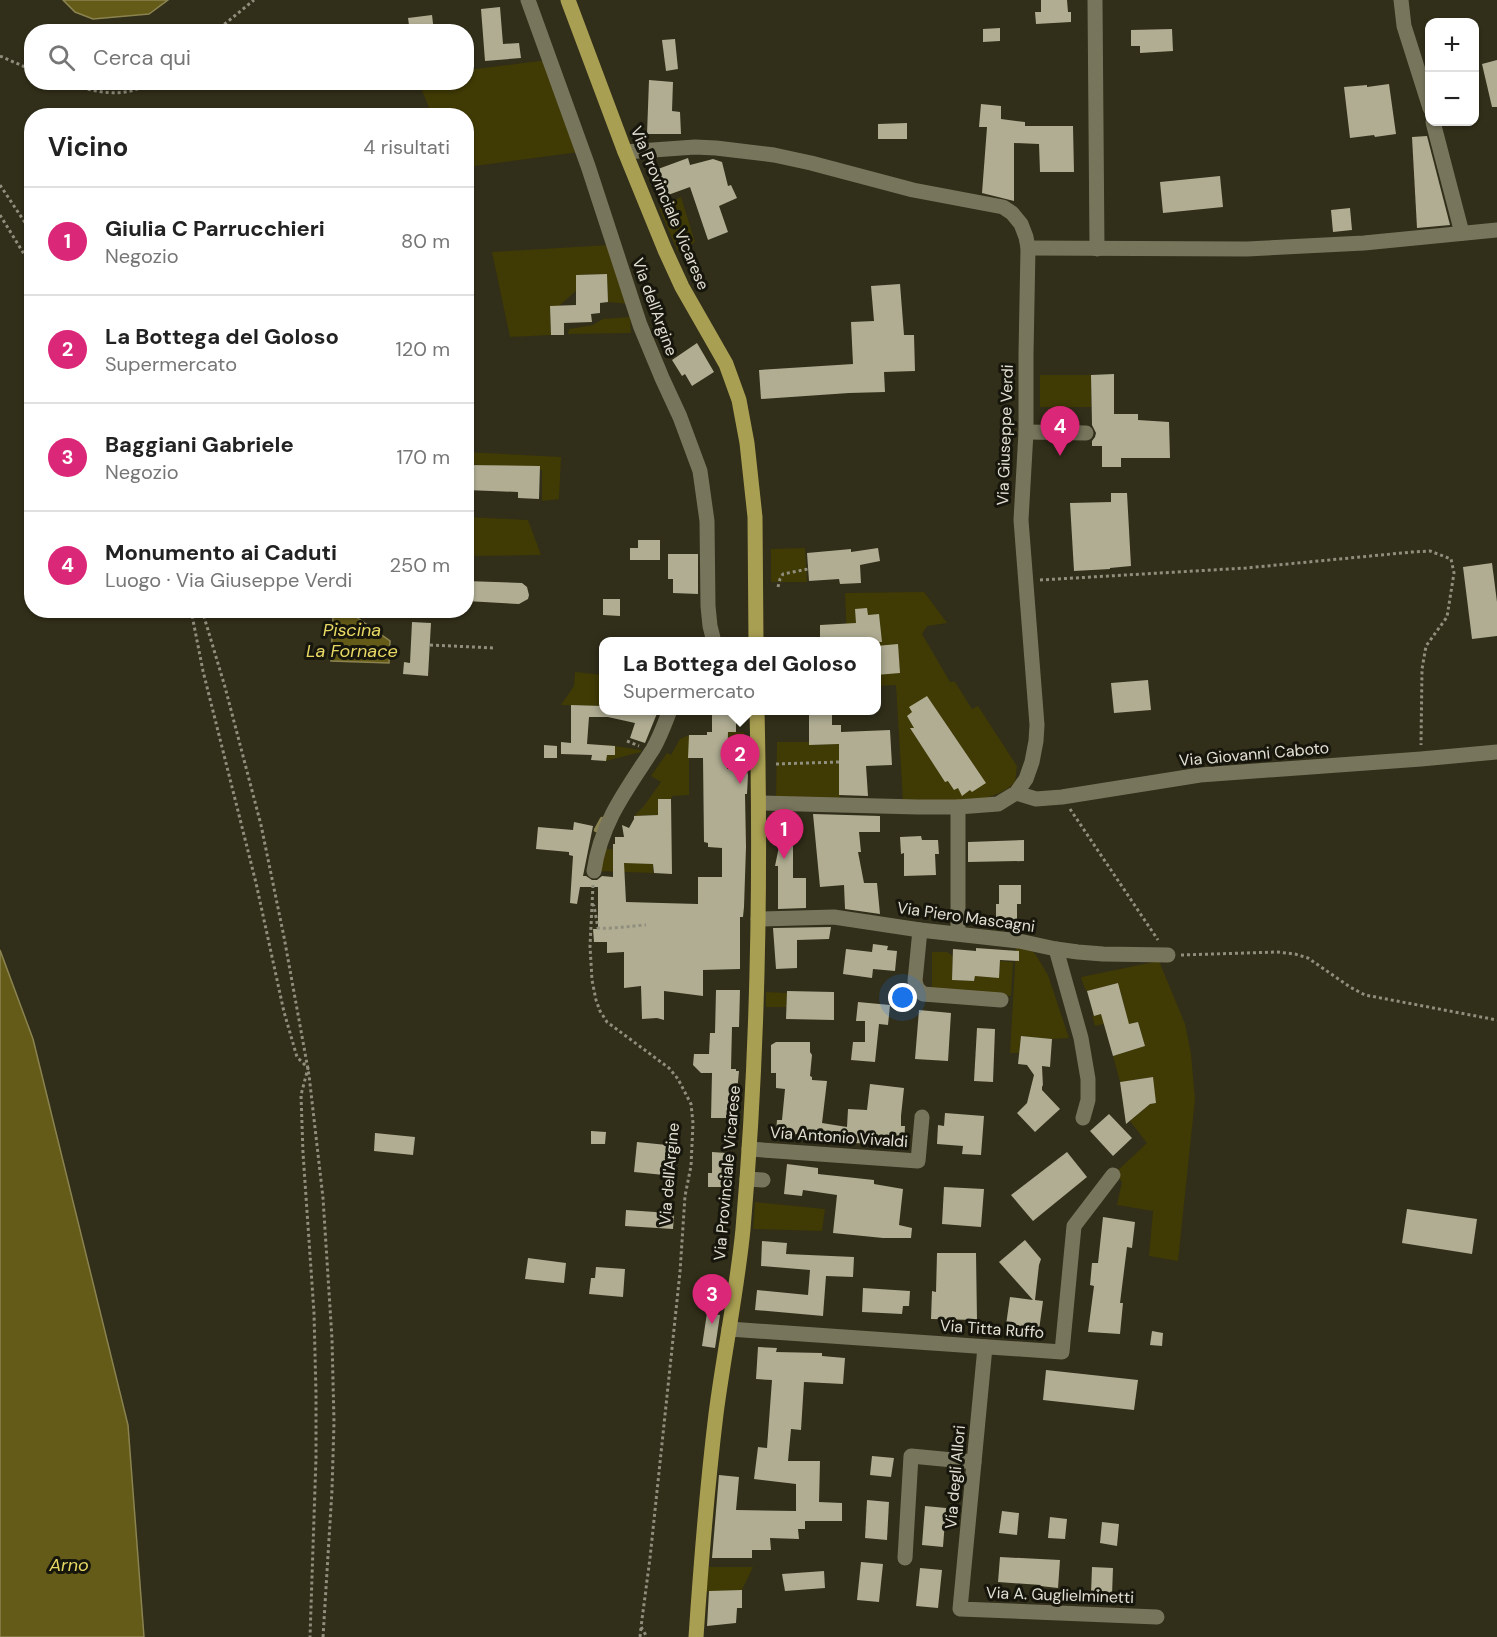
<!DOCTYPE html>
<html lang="it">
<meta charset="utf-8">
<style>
:root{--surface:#fff;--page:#f2f2f2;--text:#222;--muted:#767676;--line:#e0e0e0;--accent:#db2777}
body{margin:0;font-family:"DM Sans",sans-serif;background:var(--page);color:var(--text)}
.controls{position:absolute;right:18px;top:18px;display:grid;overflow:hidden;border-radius:12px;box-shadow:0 2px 4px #0004}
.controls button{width:54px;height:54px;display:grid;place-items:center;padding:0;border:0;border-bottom:2px solid var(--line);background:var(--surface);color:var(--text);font:30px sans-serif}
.you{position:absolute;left:903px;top:998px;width:21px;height:21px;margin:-15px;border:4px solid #fff;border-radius:50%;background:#1a73e8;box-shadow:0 0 0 9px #1a73e833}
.badge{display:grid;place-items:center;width:39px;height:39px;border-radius:50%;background:var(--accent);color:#fff;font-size:20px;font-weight:700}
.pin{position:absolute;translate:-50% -50px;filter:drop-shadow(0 2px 3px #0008)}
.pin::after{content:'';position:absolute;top:32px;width:21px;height:18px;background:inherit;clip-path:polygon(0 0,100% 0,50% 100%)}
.popup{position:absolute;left:599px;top:637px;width:282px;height:78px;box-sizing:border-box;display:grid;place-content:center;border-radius:12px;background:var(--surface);filter:drop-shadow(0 2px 4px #0005);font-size:20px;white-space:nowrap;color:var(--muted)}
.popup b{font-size:22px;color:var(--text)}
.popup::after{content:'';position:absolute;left:50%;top:100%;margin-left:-12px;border:12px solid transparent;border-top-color:var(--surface)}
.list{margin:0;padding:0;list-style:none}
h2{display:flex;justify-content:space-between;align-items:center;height:78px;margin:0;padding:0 24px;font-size:26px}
h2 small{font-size:20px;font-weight:400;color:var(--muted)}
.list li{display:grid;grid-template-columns:39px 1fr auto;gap:18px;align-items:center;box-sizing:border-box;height:108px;padding:0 24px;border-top:2px solid var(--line)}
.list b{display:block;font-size:22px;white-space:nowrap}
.list p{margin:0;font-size:20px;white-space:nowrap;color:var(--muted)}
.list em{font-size:20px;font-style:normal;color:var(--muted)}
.icon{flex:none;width:33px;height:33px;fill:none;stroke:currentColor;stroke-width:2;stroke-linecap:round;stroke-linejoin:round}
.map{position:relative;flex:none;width:1497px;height:1637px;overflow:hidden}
.search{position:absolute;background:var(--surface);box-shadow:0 2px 4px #0004;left:24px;top:24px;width:450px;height:66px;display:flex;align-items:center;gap:15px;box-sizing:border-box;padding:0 21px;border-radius:24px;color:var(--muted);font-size:22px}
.panel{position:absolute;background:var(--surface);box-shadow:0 2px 4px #0004;left:24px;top:108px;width:450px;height:510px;border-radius:24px}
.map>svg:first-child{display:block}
.green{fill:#403a05}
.water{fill:#645b18;stroke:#8a8350;stroke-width:1.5}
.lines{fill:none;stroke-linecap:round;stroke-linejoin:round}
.stream{stroke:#8a8350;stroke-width:4.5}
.building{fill:#b0ad93}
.path{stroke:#908e7d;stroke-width:3;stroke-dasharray:3 3;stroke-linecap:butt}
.minor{stroke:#78755d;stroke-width:15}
.major{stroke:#a99f52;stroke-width:15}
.labels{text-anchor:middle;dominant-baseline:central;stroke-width:6;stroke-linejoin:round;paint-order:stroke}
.street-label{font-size:16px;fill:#e1dfd2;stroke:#17160d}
.water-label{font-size:18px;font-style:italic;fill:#e8d965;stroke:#17160d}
</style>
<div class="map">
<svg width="1497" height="1637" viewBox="0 0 1497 1637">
<rect width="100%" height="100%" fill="#312e19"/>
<g class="green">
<polygon points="547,60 579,152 467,167 466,116 432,115 419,83 466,82 467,70"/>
<polygon points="681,197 695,242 678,252 659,208"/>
<polygon points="610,245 628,304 608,302 607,274 576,275 577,290 559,306 550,306 551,335 510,337 492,252"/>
<polygon points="630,317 631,333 568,334 569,329 593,325 603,319"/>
<rect x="1040" y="375" width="51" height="32"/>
<polygon points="466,452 561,457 559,499 542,501 542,470 467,464"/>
<polygon points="467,517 528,520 541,555 467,556"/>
<polygon points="805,548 807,582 771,582 771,549"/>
<path d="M924,592l23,31 -20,3 -5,8 28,48h5l17,27 6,-3 39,60 -2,16c-24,26 -79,19 -112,20l-7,-117 -19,1 -1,-44 -29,-1 -2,-48z"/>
<polygon points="575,672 603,675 603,706 561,705 574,686"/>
<polygon points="721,732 744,732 743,758 728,754 728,738"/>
<polygon points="689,735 689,795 672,796 671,799 658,799 658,815 634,816 644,806 661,782 651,776 667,753 671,755 680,739"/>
<polygon points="777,742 809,742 810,745 839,744 840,799 776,797"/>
<polygon points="608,745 641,750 641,752 606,761"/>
<polygon points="606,849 613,849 613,863 638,863 653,852 653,873 596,871"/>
<polygon points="1016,948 1031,949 1036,955 1048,975 1069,1038 1052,1039 1021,1036 1019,1053 1010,1053"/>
<polygon points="932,952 947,952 953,956 952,980 974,981 975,976 999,977 1000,961 1013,962 1011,996 932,988"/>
<polygon points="1159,961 1185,1024 1191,1054 1195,1099 1178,1261 1149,1256 1153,1211 1117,1205 1122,1182 1115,1173 1147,1143 1130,1121 1150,1104 1156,1103 1152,1077 1120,1082 1113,1056 1145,1046 1138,1022 1106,1031 1104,1024 1095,1026 1092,1015 1094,1016 1125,1008 1118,983 1087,991 1085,989 1081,977"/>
<polygon points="766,992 787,993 786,1007 766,1007"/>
<polygon points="755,1202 825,1209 822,1231 753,1229"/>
<polygon points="709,1567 753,1567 742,1590 705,1592"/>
</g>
<g class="water">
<polygon points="63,0 168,0 149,14 93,19 75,12"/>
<polygon points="333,616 356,617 390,641 389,663 331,661"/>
<polygon points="0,950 33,1039 128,1425 144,1637 0,1637"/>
</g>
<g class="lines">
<polyline class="stream" points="596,830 602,819"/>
</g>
<g class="building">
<polygon points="1041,0 1067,0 1068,12 1071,12 1071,22 1036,24 1035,12 1041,12"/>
<polygon points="500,7 503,44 519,43 521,58 485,61 481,9"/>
<polygon points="432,15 434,32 410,32 408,18"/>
<polygon points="1000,28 1000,41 983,42 983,29"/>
<polygon points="1172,29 1173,51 1140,53 1140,46 1131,46 1131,30"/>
<polygon points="675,39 678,69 666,71 662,40"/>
<polygon points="1497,60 1497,107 1492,107 1482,64"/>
<polygon points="649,80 673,82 672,111 680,112 681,134 647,134"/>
<polygon points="1389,84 1396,134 1375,137 1374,135 1350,138 1344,87 1367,85 1367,87"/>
<polygon points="981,104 1001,106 1001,119 1025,122 1025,126 1073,126 1074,172 1040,172 1039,144 1014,143 1014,201 982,193 987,127 979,127"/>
<polygon points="907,123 907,139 878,139 878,124"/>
<polygon points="1427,136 1450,225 1417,228 1412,137"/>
<polygon points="688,158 690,165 713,159 722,162 728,186 731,185 737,198 719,206 728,232 708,240 690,187 668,195 658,169"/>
<polygon points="1220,176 1223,207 1163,213 1160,182"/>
<polygon points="1350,208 1352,230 1333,232 1331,210"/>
<polygon points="607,274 608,302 600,303 600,313 591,314 592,322 564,323 564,335 551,335 550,306 576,305 576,275"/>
<polygon points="900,284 904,335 914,335 915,371 884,372 885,392 849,393 761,399 759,370 853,364 851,322 874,321 871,286"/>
<polygon points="697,343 714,372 692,386 685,374 682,376 672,360"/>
<polygon points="1114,374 1114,414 1138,414 1138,420 1169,422 1170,458 1121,458 1121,467 1102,467 1102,446 1092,446 1092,441 1095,437 1096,433 1092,425 1091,375"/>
<polygon points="466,465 540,466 539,499 518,498 518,492 466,490"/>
<polygon points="1111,493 1127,493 1131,566 1110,568 1110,569 1074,571 1070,503 1111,502"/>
<polygon points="638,540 660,540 660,560 630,560 630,548 638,548"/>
<polygon points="878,548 880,561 860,565 861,583 840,584 839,579 809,581 807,553 851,549 851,552"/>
<polygon points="668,554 698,554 698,594 673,593 673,579 668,579"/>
<polygon points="1492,563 1497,602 1497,636 1472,639 1463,567"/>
<polygon points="466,581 522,583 527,587 529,595 528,599 519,604 466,601"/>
<polygon points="603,599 620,599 620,616 603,615"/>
<polygon points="867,608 868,615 879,614 882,642 858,642 857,637 820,639 820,625 856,623 855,609"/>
<polygon points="412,622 431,623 428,676 403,674 404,662 410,663"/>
<polygon points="898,644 900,673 876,675 876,646"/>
<polygon points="1148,680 1151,710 1114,713 1111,683"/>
<polygon points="927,696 986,783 972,792 970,790 962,796 958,788 954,790 948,781 945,782 910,728 914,728 907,716 912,712 909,707"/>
<polygon points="571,705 603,706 603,711 658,711 645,743 630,738 635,723 608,717 589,717 587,744 615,746 615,755 607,755 606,761 591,760 592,755 561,754 561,742 571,743"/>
<polygon points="712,711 736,711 736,732 728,732 727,769 747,769 748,775 747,794 745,794 746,847 744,907 743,917 740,917 740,969 703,970 703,996 664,991 664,1020 657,1018 642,1019 641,986 624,988 624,952 607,953 607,942 594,942 593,929 598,929 598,887 580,887 577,904 570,903 573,856 569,855 569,852 536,849 538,827 573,830 574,822 593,826 583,876 586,876 592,880 597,880 602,876 613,877 613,844 615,844 615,837 624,837 622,825 629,828 634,819 634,816 658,815 658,799 671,799 672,874 654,873 653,864 624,863 626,902 698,904 698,877 722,877 722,848 708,847 708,843 704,842 703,758 688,758 689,735 707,735 707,732 712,732"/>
<polygon points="809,711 832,711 832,725 841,725 841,732 890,730 892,765 866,766 868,796 839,795 839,744 809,745"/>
<polygon points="544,745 557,746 557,758 544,758"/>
<polygon points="813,814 880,816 880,832 859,832 861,852 858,852 864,883 877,883 880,914 845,909 844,885 820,887"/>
<polygon points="921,836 922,840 938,840 939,854 935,854 936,875 904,876 904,853 901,854 900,837"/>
<polygon points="781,837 793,837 793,878 806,878 806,908 778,909 778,866 775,866"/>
<polygon points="1024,840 1024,861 968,862 968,842"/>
<polygon points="999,885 1021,885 1021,904 1017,904 1017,922 996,922 996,904 999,904"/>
<polygon points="831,927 829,939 797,940 797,968 776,969 773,928"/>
<polygon points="873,944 888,946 887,950 897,951 895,971 873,969 872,978 843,974 846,949 872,952"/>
<polygon points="976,948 1019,951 1019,961 1000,960 999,978 975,976 974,981 952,980 953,949 976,951"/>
<polygon points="1118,983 1129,1024 1138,1022 1145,1046 1113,1056 1101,1014 1094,1016 1087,991"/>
<polygon points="716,990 740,990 739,1027 732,1027 731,1069 736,1069 736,1071 739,1071 735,1114 726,1115 726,1118 711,1118 712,1073 701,1073 693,1065 694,1054 709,1054 710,1033 715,1033"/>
<polygon points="787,991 834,992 834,1020 786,1019"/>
<polygon points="858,1002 890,1005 888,1025 879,1024 875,1062 851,1060 853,1042 865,1042 865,1021 856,1021"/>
<polygon points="919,1010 951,1013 948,1061 915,1059"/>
<polygon points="977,1028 995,1029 993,1082 974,1081"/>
<polygon points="1021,1036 1052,1039 1050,1067 1042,1066 1043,1087 1042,1085 1042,1090 1060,1109 1035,1132 1017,1113 1027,1103 1034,1075 1027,1065 1018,1064"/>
<polygon points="776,1042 810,1042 810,1052 812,1055 810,1076 812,1077 812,1080 827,1081 822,1123 847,1127 848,1109 867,1110 870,1084 904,1088 901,1116 901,1126 905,1126 904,1145 853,1143 853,1142 837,1139 776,1132 777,1120 782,1120 785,1089 776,1088 776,1073 771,1073 771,1045"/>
<polygon points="1153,1077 1156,1103 1150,1104 1126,1124 1120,1082"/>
<polygon points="945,1113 984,1116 981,1155 962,1154 963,1146 937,1144 938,1125 944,1126"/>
<polygon points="1109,1114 1132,1138 1113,1156 1090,1131"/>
<polygon points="591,1131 606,1132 605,1144 591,1144"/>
<polygon points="375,1133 415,1137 413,1155 374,1151"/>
<polygon points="637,1142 667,1145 664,1175 634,1172"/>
<polygon points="712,1152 726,1153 725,1187 708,1187 708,1173 712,1173"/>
<polygon points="1067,1152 1087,1177 1033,1221 1011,1195"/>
<polygon points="787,1164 818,1168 818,1174 874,1180 874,1184 903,1189 899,1225 912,1228 911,1238 883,1238 833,1233 837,1195 803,1190 802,1196 784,1194"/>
<polygon points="944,1187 984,1189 981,1227 942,1224"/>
<polygon points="1407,1209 1477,1219 1472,1254 1402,1243"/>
<polygon points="626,1210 655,1212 674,1215 673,1229 625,1226"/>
<polygon points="1103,1217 1135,1222 1132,1248 1127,1247 1120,1303 1123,1303 1120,1334 1088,1332 1094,1286 1090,1285 1092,1263 1098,1263"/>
<polygon points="1025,1240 1041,1259 1039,1265 1035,1300 1043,1301 1039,1330 1006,1325 1010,1297 1033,1300 999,1262"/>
<polygon points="762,1241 787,1243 786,1254 854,1257 853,1277 826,1276 823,1316 755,1310 757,1290 808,1295 810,1270 761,1266"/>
<polygon points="937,1253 976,1253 977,1320 931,1319 932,1291 936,1292"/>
<polygon points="528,1258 566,1263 564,1283 525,1279"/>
<polygon points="596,1267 625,1269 623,1297 589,1294 591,1278 595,1278"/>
<polygon points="863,1288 910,1291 909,1306 903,1306 902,1314 862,1312"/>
<polygon points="707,1313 720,1315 715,1348 702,1346"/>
<polygon points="1152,1331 1163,1333 1162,1346 1150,1345"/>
<polygon points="758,1347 777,1348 776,1352 822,1353 822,1356 845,1358 843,1384 804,1382 801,1430 791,1429 788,1461 820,1461 819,1502 842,1503 842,1521 805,1521 805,1529 798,1529 799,1539 770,1538 771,1550 752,1550 752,1558 712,1558 719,1475 739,1477 736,1510 796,1511 796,1484 754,1479 758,1447 767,1448 772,1380 756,1379"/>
<polygon points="1046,1370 1138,1380 1134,1410 1043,1400"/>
<polygon points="872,1456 894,1458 891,1477 870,1475"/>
<polygon points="867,1500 889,1502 887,1540 865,1538"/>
<polygon points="925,1506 946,1508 943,1547 922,1545"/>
<polygon points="1002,1511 1019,1513 1017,1535 999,1533"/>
<polygon points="1050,1517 1067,1519 1065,1539 1048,1538"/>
<polygon points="1102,1522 1119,1524 1117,1546 1100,1543"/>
<polygon points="1000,1557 1060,1560 1058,1588 1040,1586 1041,1585 998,1582"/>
<polygon points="861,1562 883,1564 879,1602 857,1600"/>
<polygon points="1092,1567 1113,1568 1112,1595 1091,1594"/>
<polygon points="920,1568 942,1570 938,1608 916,1606"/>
<polygon points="824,1571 825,1588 785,1591 782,1574"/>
<polygon points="742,1590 742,1608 737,1608 736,1623 707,1626 709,1591"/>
</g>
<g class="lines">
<g class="path">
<polyline points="215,32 254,0"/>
<polyline points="0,56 32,70"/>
<path d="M65,82c27,10 60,18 86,0"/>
<polyline points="0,185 32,233"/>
<polyline points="0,215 32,267"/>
<polyline points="1040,580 1246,568 1412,552 1430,551 1451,559 1454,573 1447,617 1426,646 1422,669 1421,745"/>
<polyline points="778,587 780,579 783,574 808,569"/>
<polyline points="191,610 203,671 256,883 284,1012 297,1057 308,1068 301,1095 303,1153 314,1313 316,1394 316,1458 310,1637"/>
<polyline points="202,610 225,687 261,825 284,937 309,1075 323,1198 332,1339 334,1422 332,1490 323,1637"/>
<polyline points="430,645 495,648"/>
<polyline points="627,741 639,746"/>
<polyline points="776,764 839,762"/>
<polyline points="1070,809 1158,940"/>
<polyline points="593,885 590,946 592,980 596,1000 600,1011 607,1022 669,1068 678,1079 691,1104 693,1123 691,1166 685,1196 680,1272 650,1558 641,1627 647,1637"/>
<path d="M592,904l2,2 4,22c17,1 31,-2 48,-3"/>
<polyline points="1181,955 1277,952 1295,954 1308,958 1350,987 1365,995 1497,1020"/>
<polyline points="640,1637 641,1628"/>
</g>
<g class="minor">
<polyline points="528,0 588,166 640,325 662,378 680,417 700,471 707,521 708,606 710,626 714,642"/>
<polyline points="1095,0 1097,249"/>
<polyline points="1401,0 1404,26 1430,108"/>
<polyline points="1433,122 1462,233"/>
<polyline points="625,152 695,147 716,148 774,155 811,163 913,190 1003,207 1012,213 1021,224 1026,237 1028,248 1026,354 1026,432 1021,520 1037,725 1036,741 1032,762 1026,779 1016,793 998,804 958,807 918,807 759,803"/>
<polyline points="1028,248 1247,249 1364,243 1497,230"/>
<polyline points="1026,432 1086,433"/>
<polyline points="1016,793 1036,799 1062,797 1200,775 1421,759 1497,752"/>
<polyline points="958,807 958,933"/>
<path d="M594,871c7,-49 33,-82 59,-122 7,-12 12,-26 17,-39"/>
<polyline points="758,919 834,917 920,930 1019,941 1056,949 1078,952 1103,954 1168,955"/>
<polyline points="920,930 915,981 917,988 923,994 1001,1000"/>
<polyline points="1056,949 1081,1038 1088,1079 1088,1100 1083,1118"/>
<polyline points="749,1149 918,1161 922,1117"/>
<polyline points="747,1179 763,1180"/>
<polyline points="729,1329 1062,1352 1074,1226 1113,1175"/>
<polyline points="985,1347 960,1609 1157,1617"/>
<polyline points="905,1558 911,1456 974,1462"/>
</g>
<g class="major">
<polyline points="568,0 625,152 665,250 682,287 726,364 739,400 747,443 755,517 756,642"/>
<path d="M696,1637c5,-74 11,-149 20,-223 8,-62 21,-123 27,-185 15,-172 18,-346 14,-519"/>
</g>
</g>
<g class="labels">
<g class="street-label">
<text transform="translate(670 208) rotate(67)">Via Provinciale Vicarese</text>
<text transform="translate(655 307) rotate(70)">Via dell'Argine</text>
<text transform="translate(1005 435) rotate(-88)">Via Giuseppe Verdi</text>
<text transform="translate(1254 754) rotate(-5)">Via Giovanni Caboto</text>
<text transform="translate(966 917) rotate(8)">Via Piero Mascagni</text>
<text transform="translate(839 1137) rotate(4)">Via Antonio Vivaldi</text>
<text transform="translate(727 1173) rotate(-85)">Via Provinciale Vicarese</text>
<text transform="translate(669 1174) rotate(-85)">Via dell'Argine</text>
<text transform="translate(992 1329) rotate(4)">Via Titta Ruffo</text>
<text transform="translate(955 1477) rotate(-85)">Via degli Allori</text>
<text transform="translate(1060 1595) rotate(2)">Via A. Guglielminetti</text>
</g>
<g class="water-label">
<text x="352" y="630">Piscina<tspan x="352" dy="21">La Fornace</tspan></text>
<text x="69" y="1565">Arno</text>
</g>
</g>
</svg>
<div class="controls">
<button>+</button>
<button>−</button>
</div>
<div class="you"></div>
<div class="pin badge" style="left:784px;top:859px">1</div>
<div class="pin badge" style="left:740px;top:784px">2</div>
<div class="popup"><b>La Bottega del Goloso</b>Supermercato</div>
<div class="pin badge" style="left:712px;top:1324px">3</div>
<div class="pin badge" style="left:1060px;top:456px">4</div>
<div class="search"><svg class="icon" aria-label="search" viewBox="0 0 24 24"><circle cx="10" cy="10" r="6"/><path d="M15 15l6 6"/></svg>Cerca qui</div>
<section class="panel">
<h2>Vicino<small>4 risultati</small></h2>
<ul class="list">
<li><span class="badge">1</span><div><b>Giulia C Parrucchieri</b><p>Negozio</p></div><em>80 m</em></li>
<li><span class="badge">2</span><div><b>La Bottega del Goloso</b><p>Supermercato</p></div><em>120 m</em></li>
<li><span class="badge">3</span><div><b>Baggiani Gabriele</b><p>Negozio</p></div><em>170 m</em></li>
<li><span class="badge">4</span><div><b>Monumento ai Caduti</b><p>Luogo · Via Giuseppe Verdi</p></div><em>250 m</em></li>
</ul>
</section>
</div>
